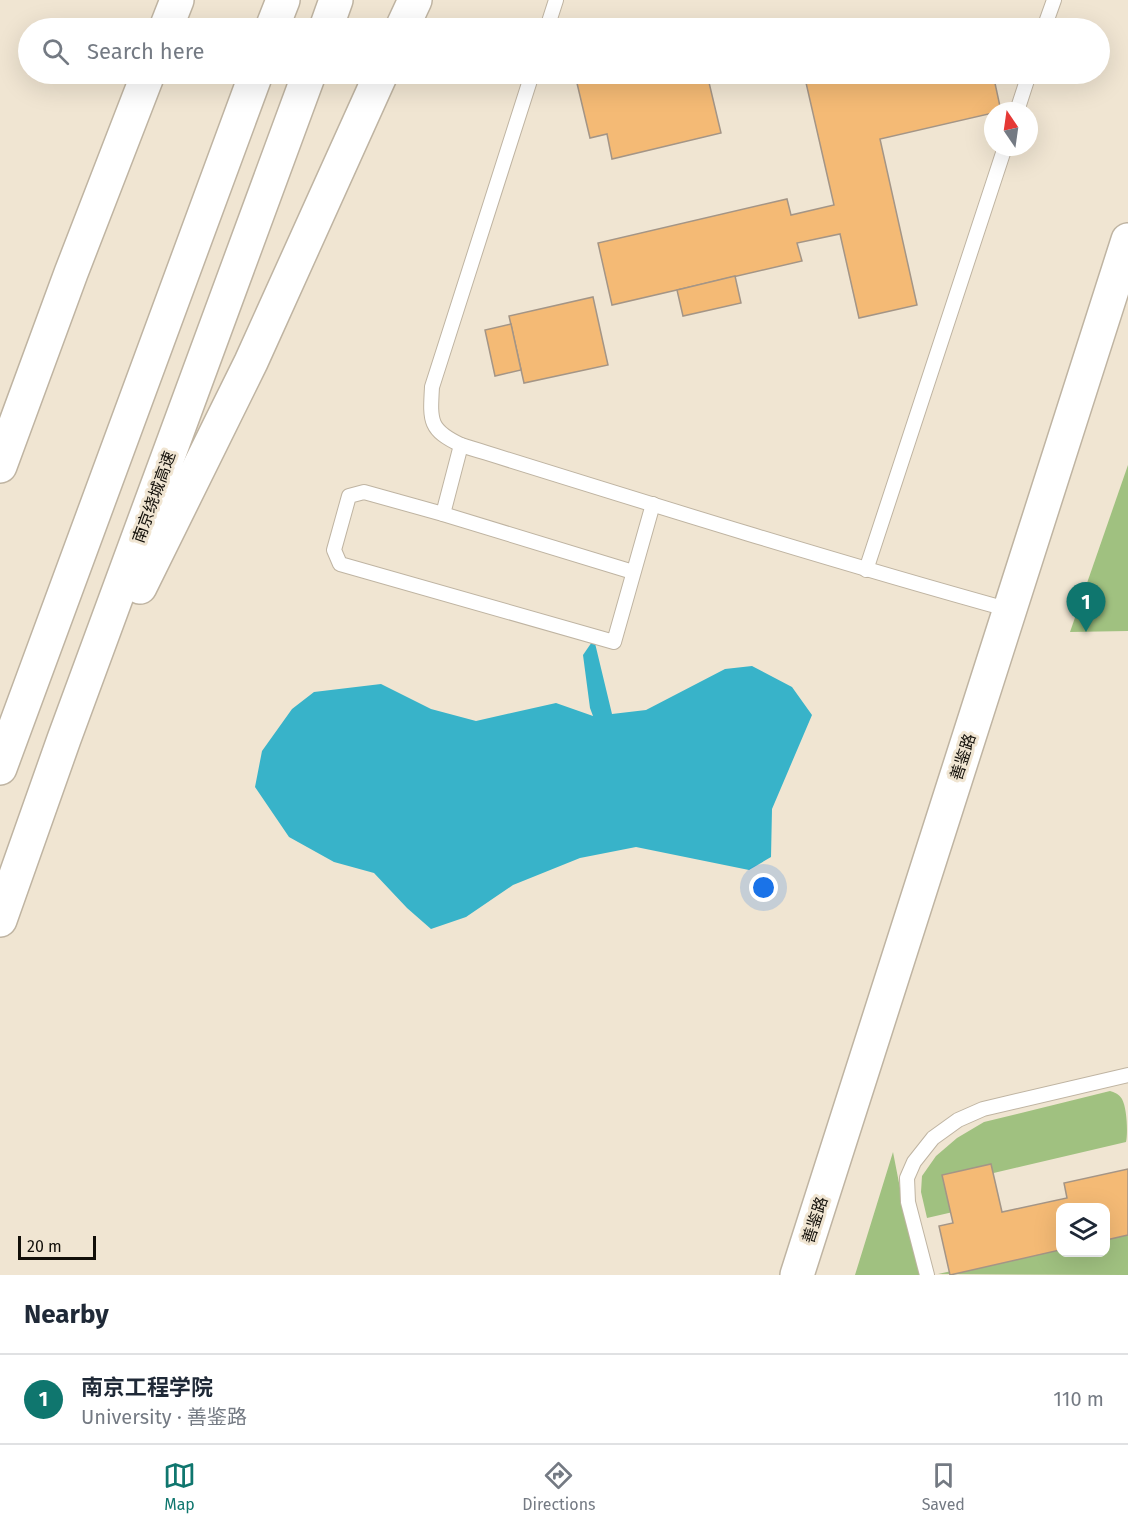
<!DOCTYPE html>
<meta charset="utf-8">
<style>
:root{--surface:#fff;--page:#f6f6f7;--text:#1f2937;--muted:#747a83;--line:#e0e1e3;--accent:#0f766e}
body{margin:0;font-family:"Fira Sans","Noto Sans SC",sans-serif;background:var(--page);color:var(--text)}
.controls{position:absolute;right:18px;bottom:18px;display:grid;overflow:hidden;border-radius:12px;box-shadow:0 6px 24px #0002}
.controls button{width:54px;height:54px;display:grid;place-items:center;padding:0;border:0;border-bottom:2px solid var(--line);background:var(--surface);color:var(--text);font:30px sans-serif}
.compass{position:absolute;left:984px;top:102px;width:54px;height:54px;border-radius:50%;background:var(--surface);box-shadow:0 6px 24px #0002;rotate:347deg}
.scale{position:absolute;left:18px;bottom:15px;width:78px;box-sizing:border-box;padding-left:6px;border:3px solid #110e08;border-top:0;font-size:16px;line-height:21px;white-space:nowrap;color:#110e08;-webkit-text-stroke:4px #f0e5d2;paint-order:stroke}
.you{position:absolute;left:764px;top:888px;width:21px;height:21px;margin:-15px;border:4px solid #fff;border-radius:50%;background:#1a73e8;box-shadow:0 0 0 9px #1a73e833}
.badge{display:grid;place-items:center;width:39px;height:39px;border-radius:50%;background:var(--accent);color:#fff;font-size:20px;font-weight:700}
.pin{position:absolute;translate:-50% -50px;filter:drop-shadow(0 2px 3px #0008)}
.pin::after{content:'';position:absolute;top:32px;width:21px;height:18px;background:inherit;clip-path:polygon(0 0,100% 0,50% 100%)}
.list{margin:0;padding:0;list-style:none}
h2{display:flex;justify-content:space-between;align-items:center;height:78px;margin:0;padding:0 24px;font-size:26px}
h2 small{font-size:20px;font-weight:400;color:var(--muted)}
.list li{display:grid;grid-template-columns:39px 1fr auto;gap:18px;align-items:center;box-sizing:border-box;height:90px;padding:0 24px;border-top:2px solid var(--line)}
.list b{display:block;font-size:22px;white-space:nowrap}
.list p{margin:0;font-size:20px;white-space:nowrap;color:var(--muted)}
.list em{font-size:20px;font-style:normal;color:var(--muted)}
.icon{flex:none;width:33px;height:33px;fill:none;stroke:currentColor;stroke-width:2;stroke-linecap:round;stroke-linejoin:round}
.map{position:relative;flex:none;width:1128px;height:1275px;overflow:hidden}
.search{position:absolute;background:var(--surface);box-shadow:0 6px 24px #0002;left:18px;right:18px;top:18px;height:66px;display:flex;align-items:center;gap:15px;box-sizing:border-box;padding:0 21px;border-radius:33px;color:var(--muted);font-size:22px}
.sheet{height:168px;background:var(--surface)}
nav{display:flex;justify-content:space-around;align-items:center;box-sizing:border-box;height:84px;border-top:2px solid var(--line);background:var(--surface);font-size:16px;color:var(--muted)}
nav a{display:grid;justify-items:center;gap:3px}
nav .on{color:var(--accent)}
.map>svg:first-child{display:block}
.green{fill:#a0c180}
.water{fill:#38b3c9}
.building{fill:#f4ba75;stroke:#a49586;stroke-width:1.5}
.lines{fill:none;stroke-linecap:round;stroke-linejoin:round}
.service-casing{stroke:#bfb4a2;stroke-width:16}
.tertiary-casing{stroke:#bfb4a2;stroke-width:36}
.motorway-casing{stroke:#bfb4a2;stroke-width:36}
.service{stroke:#fff;stroke-width:14}
.tertiary{stroke:#fff;stroke-width:33}
.motorway{stroke:#fff;stroke-width:33}
.labels{text-anchor:middle;dominant-baseline:central;stroke-width:6;stroke-linejoin:round;paint-order:stroke}
.street-label{font-size:16px;fill:#110e08;stroke:#f0e5d2}
</style>
<div class="map">
<svg width="1128" height="1275" viewBox="0 0 1128 1275">
<rect width="100%" height="100%" fill="#f0e5d2"/>
<g class="green">
<polygon points="1128,465 1128,631 1070,632"/>
<path d="M1110,1091c4,1 9,3 12,8 5,9 6,34 4,43l-179,42 6,28 -26,6 -6,-26 1,-16 14,-20 21,-18 27,-16z"/>
<polygon points="893,1152 906,1219 920,1275 855,1275"/>
<polygon points="1128,1232 1128,1275 938,1274 1060,1247 1060,1252 1106,1252 1106,1237"/>
</g>
<polygon class="water" points="594,639 612,714 646,710 725,669 752,666 792,687 812,715 772,809 771,857 749,870 636,847 580,858 513,885 466,917 431,929 407,908 374,873 334,862 289,837 255,787 262,751 292,709 314,692 381,684 431,709 476,721 556,703 593,716 590,708 583,655"/>
<g class="building">
<polygon points="600,74 707,74 721,133 612,159 607,134 590,138 576,79"/>
<polygon points="804,74 993,74 1001,111 993,111 993,113 880,139 917,305 859,318 840,234 797,243 802,261 612,305 598,243 787,199 791,215 834,205"/>
<polygon points="735,276 741,303 683,316 677,290"/>
<polygon points="593,297 608,365 524,383 509,316"/>
<polygon points="511,324 521,370 495,376 485,330"/>
<polygon points="991,1164 1002,1212 1067,1198 1064,1183 1128,1169 1128,1235 1106,1240 1106,1208 1060,1208 1060,1250 950,1275 939,1226 953,1223 942,1175"/>
</g>
<g class="lines">
<defs>
<g id="service">
<polyline points="547,28 556,0"/>
<polyline points="1044,28 1054,0"/>
<path d="M532,74l-100,313c-2,34 -3,43 29,58 183,57 365,114 549,165"/>
<polyline points="1017,111 1029,74"/>
<polyline points="443,514 461,445"/>
<polyline points="866,570 1005,147"/>
<polyline points="633,572 443,514 364,492 349,496 334,550 340,564 614,642 653,504"/>
<polyline points="927,1275 908,1202 907,1178 914,1162 933,1138 958,1120 983,1109 1128,1075"/>
</g>
<polyline id="tertiary" points="797,1275 1128,240"/>
<g id="motorway">
<polyline points="166,28 177,0"/>
<polyline points="272,28 283,0"/>
<polyline points="326,28 336,0"/>
<polyline points="402,28 415,0"/>
<polyline points="0,466 71,273 148,74"/>
<polyline points="140,587 251,362 381,74"/>
<polyline points="0,768 256,74"/>
<polyline points="0,920 64,739 309,74"/>
</g>
</defs>
<use href="#service" class="service-casing"/>
<use href="#tertiary" class="tertiary-casing"/>
<use href="#motorway" class="motorway-casing"/>
<use href="#service" class="service"/>
<use href="#tertiary" class="tertiary"/>
<use href="#motorway" class="motorway"/>
</g>
<g class="labels">
<g class="street-label">
<text transform="translate(154 497) rotate(-70)">南京绕城高速</text>
<text transform="translate(963 757) rotate(-72)">善鉴路</text>
<text transform="translate(815 1220) rotate(-72)">善鉴路</text>
</g>
</g>
</svg>
<div class="controls">
<button><svg class="icon" aria-label="layers" viewBox="0 0 24 24"><path d="M12 4l9 5-9 5-9-5zM3 14l9 5 9-5"/></svg></button>
</div>
<svg class="compass" viewBox="-18 -18 36 36"><path d="M0-13l5 13h-10z" fill="#e53935"/><path d="M0 13l5-13h-10z" fill="#747a83"/></svg>
<div class="scale">20 m</div>
<div class="you"></div>
<div class="pin badge" style="left:1086px;top:632px">1</div>
<div class="search"><svg class="icon" aria-label="search" viewBox="0 0 24 24"><circle cx="10" cy="10" r="6"/><path d="M15 15l6 6"/></svg>Search here</div>
</div>
<section class="sheet">
<h2>Nearby<small></small></h2>
<ul class="list">
<li><span class="badge">1</span><div><b>南京工程学院</b><p>University · 善鉴路</p></div><em>110 m</em></li>
</ul>
</section>
<nav>
<a class="on"><svg class="icon" aria-label="map" viewBox="0 0 24 24"><path d="M3 6l6-2 6 2 6-2v14l-6 2-6-2-6 2zM9 4v14M15 6v14"/></svg>Map</a>
<a><svg class="icon" aria-label="directions" viewBox="0 0 24 24"><path d="M12 3l9 9-9 9-9-9zM9 14v-3h6M13 9l2 2-2 2"/></svg>Directions</a>
<a><svg class="icon" aria-label="saved" viewBox="0 0 24 24"><path d="M7 4h10v16l-5-4-5 4z"/></svg>Saved</a>
</nav>
